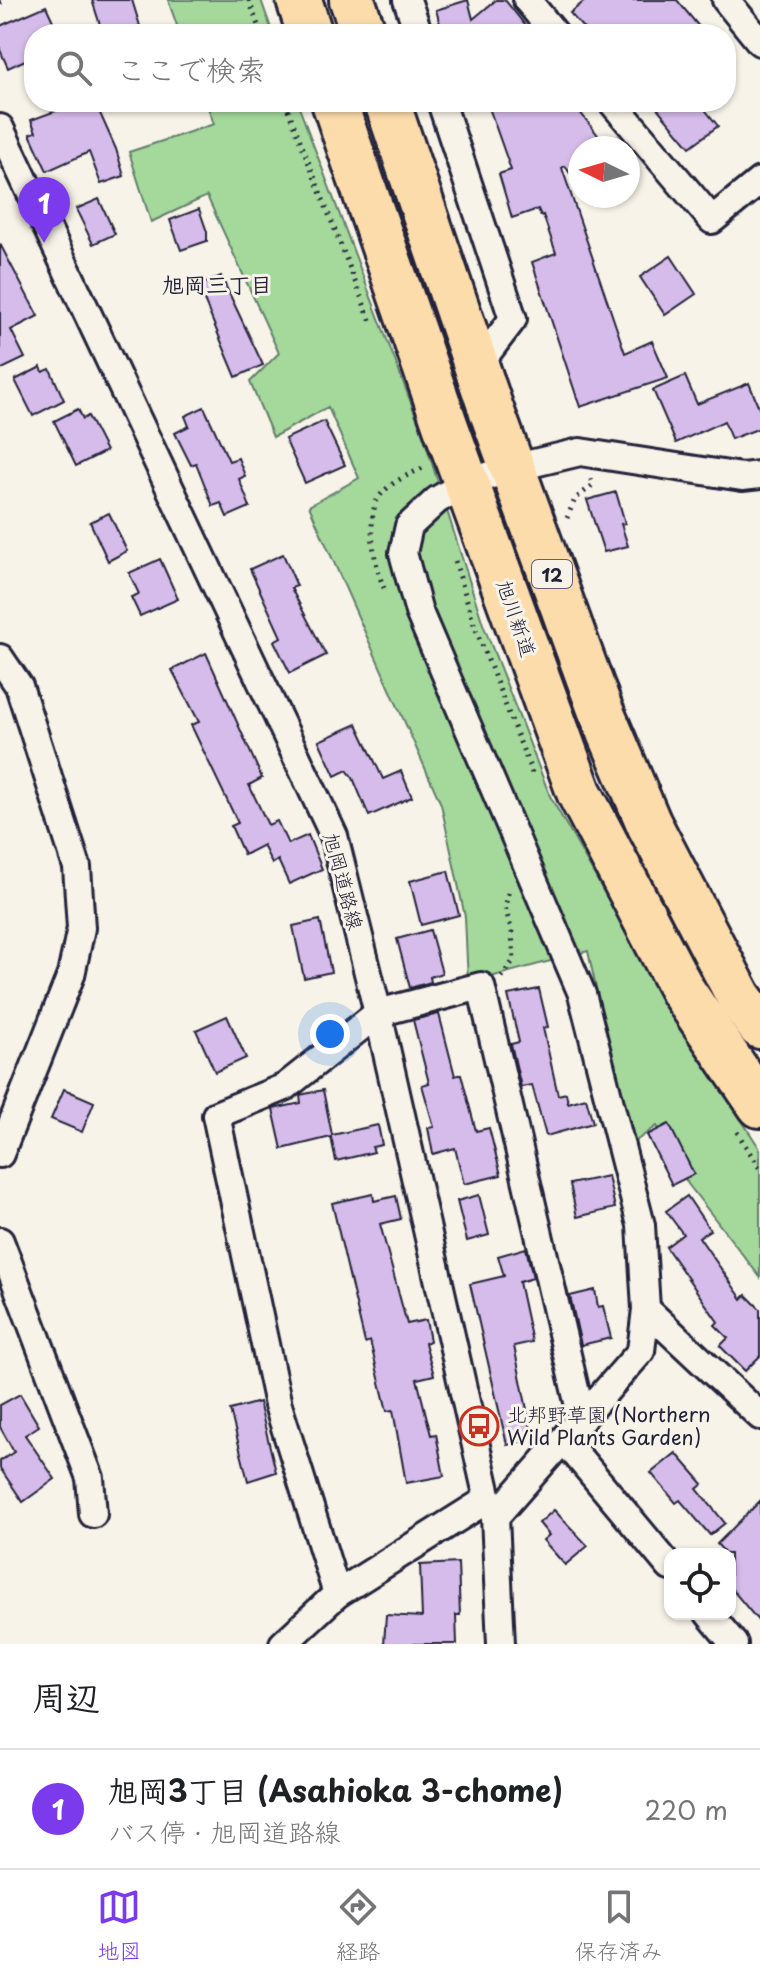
<!DOCTYPE html>
<html lang="ja">
<meta charset="utf-8">
<style>
:root{--surface:#fff;--page:#f2f2f2;--text:#202124;--muted:#757577;--line:#e0e0e0;--accent:#7c3aed}
body{margin:0;font-family:"Playpen Sans","Klee One",sans-serif;background:var(--page);color:var(--text)}
.controls{position:absolute;right:24px;bottom:24px;display:grid;overflow:hidden;border-radius:16px;box-shadow:0 2px 6px #0004}
.controls button{width:72px;height:72px;display:grid;place-items:center;padding:0;border:0;border-bottom:2px solid var(--line);background:var(--surface);color:var(--text);font:40px sans-serif}
.compass{position:absolute;left:568px;top:136px;width:72px;height:72px;border-radius:50%;background:var(--surface);box-shadow:0 2px 6px #0004;rotate:275deg}
.you{position:absolute;left:330px;top:1034px;width:28px;height:28px;margin:-20px;border:6px solid #fff;border-radius:50%;background:#1a73e8;box-shadow:0 0 0 12px #1a73e833}
.badge{display:grid;place-items:center;width:52px;height:52px;border-radius:50%;background:var(--accent);color:#fff;font-size:26px;font-weight:700}
.pin{position:absolute;translate:-50% -66px;filter:drop-shadow(0 2px 4px #0008)}
.pin::after{content:'';position:absolute;top:42px;width:28px;height:24px;background:inherit;clip-path:polygon(0 0,100% 0,50% 100%)}
.list{margin:0;padding:0;list-style:none}
h2{display:flex;justify-content:space-between;align-items:center;height:104px;margin:0;padding:0 32px;font-size:34px}
h2 small{font-size:26px;font-weight:400;color:var(--muted)}
.list li{display:grid;grid-template-columns:52px 1fr auto;gap:24px;align-items:center;box-sizing:border-box;height:120px;padding:0 32px;border-top:2px solid var(--line)}
.list b{display:block;font-size:30px;white-space:nowrap}
.list p{margin:0;font-size:26px;white-space:nowrap;color:var(--muted)}
.list em{font-size:26px;font-style:normal;color:var(--muted)}
.icon{flex:none;width:44px;height:44px;fill:none;stroke:currentColor;stroke-width:2;stroke-linecap:round;stroke-linejoin:round}
.map{position:relative;flex:none;width:760px;height:1644px;overflow:hidden}
.search{position:absolute;background:var(--surface);box-shadow:0 2px 6px #0004;left:24px;right:24px;top:24px;height:88px;display:flex;align-items:center;gap:20px;box-sizing:border-box;padding:0 28px;border-radius:32px;color:var(--muted);font-size:30px}
.sheet{height:224px;background:var(--surface)}
nav{display:flex;justify-content:space-around;align-items:center;box-sizing:border-box;height:112px;border-top:2px solid var(--line);background:var(--surface);font-size:22px;color:var(--muted)}
nav a{display:grid;justify-items:center;gap:4px}
nav .on{color:var(--accent)}
.map>svg:first-child{display:block}
.green{fill:#a5d99c;stroke:#647e6c;stroke-width:2}
.building{fill:#d6bcea;stroke:#22223b;stroke-width:2}
.lines{fill:none;stroke-linecap:round;stroke-linejoin:round}
.street-casing{stroke:#22223b;stroke-width:32}
.highway-casing{stroke:#22223b;stroke-width:50}
.path{stroke:#22223b;stroke-width:5;stroke-dasharray:2 6;stroke-linecap:butt}
.street{stroke:#f7f3e8;stroke-width:26}
.highway{stroke:#fddcac;stroke-width:44}
.labels{text-anchor:middle;dominant-baseline:central;stroke-width:6;stroke-linejoin:round;paint-order:stroke}
.shield{fill:#f7f3e8;stroke:#62616f;stroke-width:2}
.shield-label{font-size:18px;font-weight:bold;fill:#22223b}
.street-label{font-size:20px;fill:#22223b;stroke:#f7f3e8}
.poi-label{font-size:20px;fill:#22223b;stroke:#f7f3e8;text-anchor:start}
.neighbourhood-label{font-size:22px;font-weight:bold;fill:#22223b;stroke:#f7f3e8}
</style>
<div class="map">
<svg width="760" height="1644" viewBox="0 0 760 1644">
<rect width="100%" height="100%" fill="#f7f3e8"/>
<filter id="ink" filterUnits="userSpaceOnUse"><feTurbulence type="fractalNoise" baseFrequency=".0125" numOctaves="2"/><feDisplacementMap in="SourceGraphic" scale="16" xChannelSelector="R" yChannelSelector="G"/><feConvolveMatrix kernelMatrix="1 2 1 2 8 2 1 2 1" color-interpolation-filters="sRGB"/></filter>
<g filter="url(#ink)">
<g class="green">
<polygon points="168,0 261,0 273,34 180,34"/>
<polygon points="206,102 297,102 422,432 483,624 550,796 667,1004 760,1149 760,1277 688,1184 657,1126 630,1145 588,951 468,983 465,917 441,804 309,506 359,478 328,407 273,437 250,382 279,353 207,196 151,222 129,152 214,124"/>
</g>
<g class="building">
<polygon points="92,0 132,0 140,26 114,34 103,34"/>
<polygon points="468,0 473,19 496,0 505,0 532,34 443,34 436,10"/>
<polygon points="586,0 677,0 705,34 588,34 570,13"/>
<polygon points="46,6 59,34 34,34 34,56 8,68 0,50 0,26"/>
<polygon points="80,102 95,102 116,149 124,176 101,184 89,152 47,171 30,134 36,132 31,120"/>
<polygon points="487,102 572,102 608,148 580,148 580,188 565,166 562,168 625,353 652,341 668,378 580,407 532,262 556,253 543,215 541,216 538,209 512,218 499,174 511,170"/>
<polygon points="652,102 699,102 718,126 690,147"/>
<polygon points="99,199 115,234 93,244 76,209"/>
<polygon points="199,209 207,232 207,241 181,250 170,220"/>
<polygon points="0,244 38,316 11,330 25,358 0,370"/>
<polygon points="671,256 696,294 665,315 640,277"/>
<polygon points="221,276 263,365 236,377 198,286"/>
<polygon points="41,367 43,372 50,369 64,400 33,416 15,380"/>
<polygon points="685,376 697,404 749,383 760,410 760,428 731,439 724,421 676,443 653,390"/>
<polygon points="204,407 229,461 238,458 245,476 239,479 250,507 227,517 221,503 213,506 196,463 191,465 175,433 189,426 185,416"/>
<polygon points="78,409 83,419 88,416 106,451 76,466 54,421"/>
<polygon points="324,421 345,465 305,483 285,439"/>
<polygon points="616,492 625,523 621,524 628,546 604,552 587,500"/>
<polygon points="109,513 127,551 108,561 90,522"/>
<polygon points="283,554 297,586 291,588 326,655 290,673 274,641 281,637 250,569"/>
<polygon points="160,559 178,599 140,616 131,597 139,594 129,573"/>
<polygon points="206,653 262,778 249,785 268,825 277,821 288,844 308,835 322,869 289,884 278,860 272,864 263,845 244,855 231,826 238,823 191,725 199,722 172,670"/>
<polygon points="357,724 383,779 401,771 412,797 369,816 353,778 347,770 335,776 319,741"/>
<polygon points="448,871 459,915 421,925 410,881"/>
<polygon points="320,920 331,972 304,978 293,926"/>
<polygon points="430,930 442,973 430,977 431,982 410,988 397,939"/>
<polygon points="539,989 548,1027 543,1028 558,1095 566,1093 568,1103 586,1098 593,1123 546,1136 532,1085 521,1087 511,1044 519,1042 508,995"/>
<polygon points="439,1014 455,1076 461,1074 476,1131 489,1128 501,1175 464,1184 455,1148 433,1154 428,1128 434,1127 422,1085 429,1083 413,1020"/>
<polygon points="227,1016 246,1058 215,1072 196,1030"/>
<polygon points="64,1089 94,1102 82,1132 51,1119"/>
<polygon points="323,1090 332,1135 378,1125 382,1145 372,1147 374,1152 336,1161 331,1137 282,1149 273,1109 301,1103 300,1095"/>
<polygon points="669,1124 694,1174 672,1185 647,1135"/>
<polygon points="608,1176 615,1208 577,1217 570,1184"/>
<polygon points="373,1194 374,1201 396,1196 401,1219 380,1224 407,1324 426,1320 430,1341 425,1343 434,1375 417,1379 431,1435 436,1434 444,1476 406,1483 393,1410 387,1411 370,1341 365,1343 332,1203"/>
<polygon points="479,1195 489,1235 467,1241 457,1201"/>
<polygon points="687,1196 710,1230 699,1237 742,1299 746,1295 760,1309 760,1356 745,1371 720,1346 728,1338 715,1325 718,1322 666,1247 683,1234 666,1211"/>
<polygon points="526,1248 533,1278 519,1282 532,1342 514,1346 533,1439 507,1445 470,1284 504,1276 498,1256"/>
<polygon points="595,1290 598,1307 603,1306 611,1338 581,1345 570,1296"/>
<polygon points="20,1394 39,1426 25,1435 55,1479 23,1502 0,1468 0,1461 14,1452 0,1427 0,1405"/>
<polygon points="259,1402 276,1472 248,1481 230,1410"/>
<polygon points="676,1453 703,1484 697,1489 725,1523 710,1535 680,1500 676,1503 651,1473"/>
<polygon points="760,1501 760,1623 730,1587 730,1554 726,1554 717,1544"/>
<polygon points="554,1510 588,1546 565,1565 543,1540 549,1535 539,1523"/>
<polygon points="458,1563 460,1615 456,1615 457,1644 384,1644 386,1615 422,1617 420,1565"/>
</g>
<g class="lines">
<defs>
<g id="street">
<polyline points="407,0 419,34"/>
<polyline points="527,0 555,34"/>
<polyline points="726,0 760,42"/>
<polyline points="441,102 513,319 478,365"/>
<polyline points="612,102 712,220 760,181"/>
<polyline points="0,128 334,836 378,1013 488,1499 495,1517 501,1644"/>
<polyline points="0,658 19,686 77,867 81,928 71,975 0,1154"/>
<polyline points="0,1241 90,1478 93,1514"/>
<polyline points="646,1309 760,1416"/>
<polyline points="564,1440 670,1567"/>
<polyline points="495,1517 641,1351 646,1309 641,1225 582,994 419,612 403,553 409,526 437,500 466,483 513,468 580,452 742,477 760,475"/>
<polyline points="337,1594 278,1405 216,1115 285,1087 378,1013 481,986 582,1419"/>
<polyline points="709,1614 734,1644"/>
<polyline points="283,1644 337,1594 488,1499"/>
</g>
<g id="highway">
<polyline points="299,0 310,34"/>
<polyline points="352,0 364,34"/>
<polyline points="334,102 446,427 579,792 682,990 760,1105"/>
<polyline points="387,102 492,412 600,709 649,824 739,997 760,1026"/>
</g>
</defs>
<use href="#street" class="street-casing"/>
<use href="#highway" class="highway-casing"/>
<g class="path">
<polyline points="249,0 261,34"/>
<polyline points="0,3 5,0"/>
<polyline points="285,102 372,325"/>
<polyline points="567,518 575,499 593,485 591,479"/>
<polyline points="455,561 475,627 532,773"/>
<path d="M384,588c-9,-20 -19,-71 -5,-91 11,-15 29,-22 46,-30"/>
<polyline points="501,977 514,960 512,932 505,907 509,889"/>
<polyline points="737,1132 760,1169"/>
</g>
<use href="#street" class="street"/>
<use href="#highway" class="highway"/>
</g>
</g>
<defs>
<symbol id="bus-ring" viewBox="-11 -11 22 22"><circle r="9.5" fill="#f7f3e8" stroke="#c8321e" stroke-width="1.5"/><path d="M-5-6H5V4H4V6H2V4H-2V6H-4V4H-5ZM-3.5-4V0h7V-4ZM-3.5 1.2v1.5H-2V1.2ZM2 1.2v1.5H3.5V1.2Z" fill="#c8321e"/></symbol>
</defs>
<g fill-rule="evenodd">
<use href="#bus-ring" x="457" y="1404" width="44" height="44"/>
</g>
<g class="labels">
<rect class="shield" x="532" y="560" width="40" height="28" rx="6"/>
<g class="shield-label">
<text x="552" y="574">12</text>
</g>
<g class="street-label">
<text transform="translate(517 618) rotate(71)">旭川新道</text>
<text transform="translate(344 881) rotate(75)">旭岡道路線</text>
</g>
<g class="poi-label">
<text x="507" y="1414">北邦野草園 (Northern<tspan x="507" dy="23">Wild Plants Garden)</tspan></text>
</g>
<g class="neighbourhood-label">
<text x="217" y="283">旭岡三丁目</text>
</g>
</g>
</svg>
<div class="controls">
<button><svg class="icon" aria-label="locate" viewBox="0 0 24 24"><circle cx="12" cy="12" r="6"/><path d="M12 2v4M12 18v4M2 12h4M18 12h4"/></svg></button>
</div>
<svg class="compass" viewBox="-18 -18 36 36"><path d="M0-13l5 13h-10z" fill="#e53935"/><path d="M0 13l5-13h-10z" fill="#757577"/></svg>
<div class="you"></div>
<div class="pin badge" style="left:44px;top:243px">1</div>
<div class="search"><svg class="icon" aria-label="search" viewBox="0 0 24 24"><circle cx="10" cy="10" r="6"/><path d="M15 15l6 6"/></svg>ここで検索</div>
</div>
<section class="sheet">
<h2>周辺<small></small></h2>
<ul class="list">
<li><span class="badge">1</span><div><b>旭岡3丁目 (Asahioka 3-chome)</b><p>バス停 · 旭岡道路線</p></div><em>220 m</em></li>
</ul>
</section>
<nav>
<a class="on"><svg class="icon" aria-label="map" viewBox="0 0 24 24"><path d="M3 6l6-2 6 2 6-2v14l-6 2-6-2-6 2zM9 4v14M15 6v14"/></svg>地図</a>
<a><svg class="icon" aria-label="directions" viewBox="0 0 24 24"><path d="M12 3l9 9-9 9-9-9zM9 14v-3h6M13 9l2 2-2 2"/></svg>経路</a>
<a><svg class="icon" aria-label="saved" viewBox="0 0 24 24"><path d="M7 4h10v16l-5-4-5 4z"/></svg>保存済み</a>
</nav>
